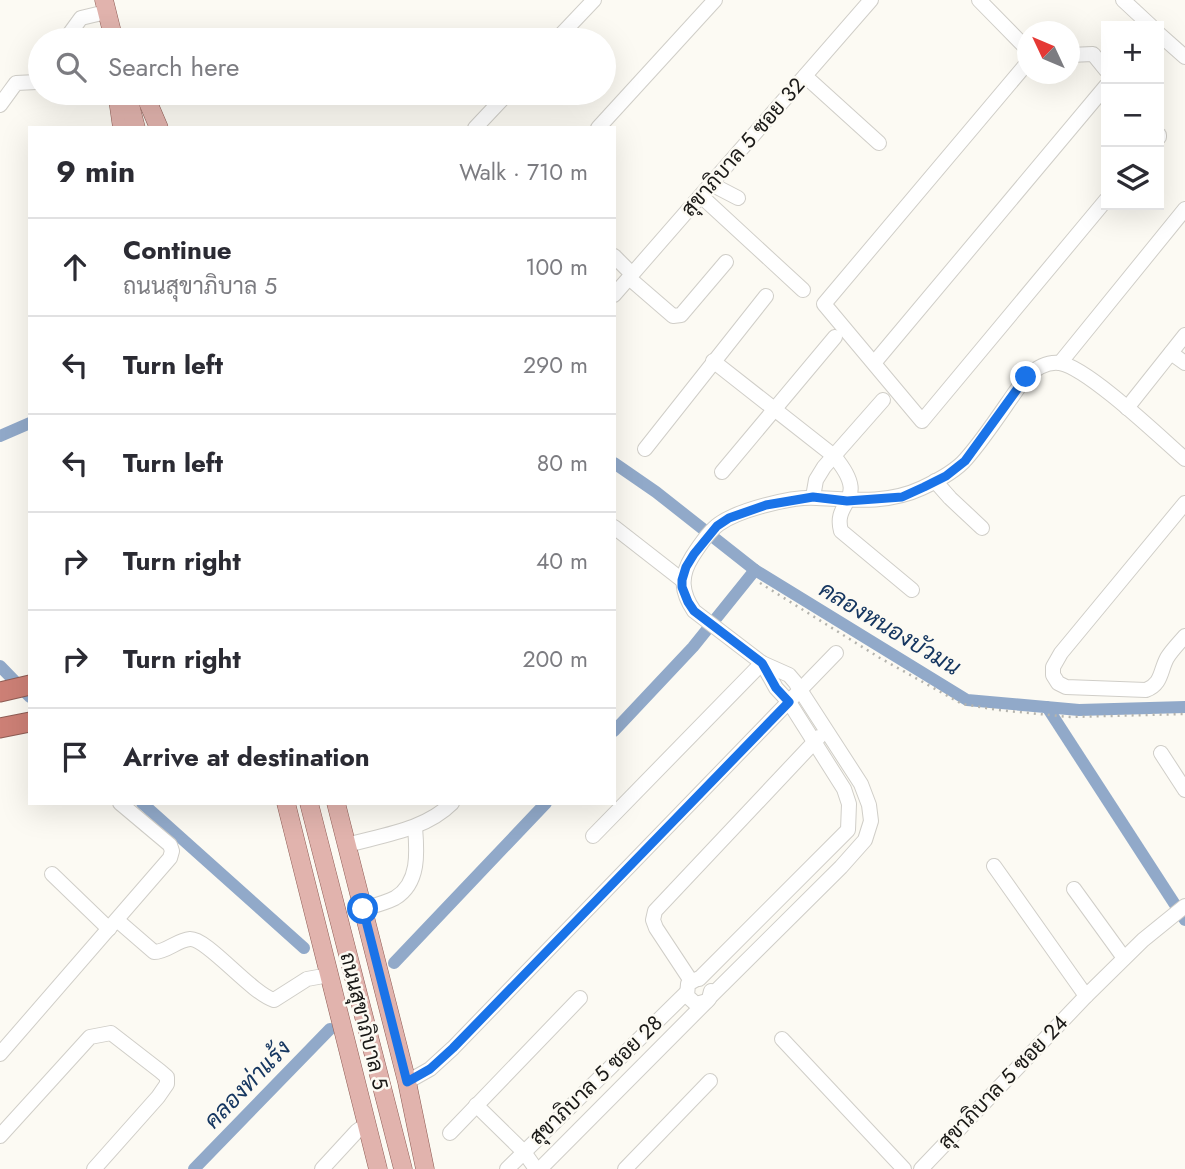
<!DOCTYPE html>
<meta charset="utf-8">
<style>
:root{--surface:#fff;--page:#f7f7f7;--text:#2b2b33;--muted:#7c7c81;--line:#e1e1e2}
body{margin:0;font-family:Jost,Sarabun,sans-serif;background:var(--page);color:var(--text)}
.controls{position:absolute;right:21px;top:21px;display:grid;overflow:hidden;border-radius:0px;box-shadow:0 7px 28px #0002}
.controls button{width:63px;height:63px;display:grid;place-items:center;padding:0;border:0;border-bottom:2px solid var(--line);background:var(--surface);color:var(--text);font:35px sans-serif}
.compass{position:absolute;left:1017px;top:21px;width:63px;height:63px;border-radius:50%;background:var(--surface);box-shadow:0 7px 28px #0002;rotate:314deg}
.stop{position:absolute;width:21px;height:21px;margin:-16px;border:5px solid #1a73e8;border-radius:50%;background:#fff}
.stop.end{background:#1a73e8;border-color:#fff;box-shadow:0 2px 7px #0008}
.list{margin:0;padding:0;list-style:none}
h2{display:flex;justify-content:space-between;align-items:center;height:91px;margin:0;padding:0 28px;font-size:30px}
h2 small{font-size:23px;font-weight:400;color:var(--muted)}
.list li{display:grid;grid-template-columns:46px 1fr auto;gap:21px;align-items:center;box-sizing:border-box;height:98px;padding:0 28px;border-top:2px solid var(--line)}
.list b{display:block;font-size:26px;white-space:nowrap}
.list p{margin:0;font-size:23px;white-space:nowrap;color:var(--muted)}
.list em{font-size:23px;font-style:normal;color:var(--muted)}
.icon{flex:none;width:38px;height:38px;fill:none;stroke:currentColor;stroke-width:2;stroke-linecap:round;stroke-linejoin:round}
.map{position:relative;flex:none;width:1185px;height:1169px;overflow:hidden}
.search{position:absolute;background:var(--surface);box-shadow:0 7px 28px #0002;left:28px;top:28px;width:588px;height:77px;display:flex;align-items:center;gap:18px;box-sizing:border-box;padding:0 24px;border-radius:38px;color:var(--muted);font-size:26px}
.panel{position:absolute;background:var(--surface);box-shadow:0 7px 28px #0002;left:28px;top:126px;width:588px;height:679px;border-radius:0px}
.map>svg:first-child{display:block}
.lines{fill:none;stroke-linecap:round;stroke-linejoin:round}
.canal{stroke:#91a9c9;stroke-width:12}
.minor-casing{stroke:#d0cec8;stroke-width:16}
.major-casing{stroke:#8e5c54;stroke-width:19}
.highway-casing{stroke:#8e5c54;stroke-width:21}
.path{stroke:#b5b4ae;stroke-width:2.5;stroke-dasharray:2 5;stroke-linecap:butt}
.minor{stroke:#fff;stroke-width:14}
.major{stroke:#e1b3ad;stroke-width:18}
.highway{stroke:#cd8076;stroke-width:19}
.route{stroke:#1a73e8;stroke-width:9}
.labels{text-anchor:middle;dominant-baseline:central;stroke-width:5;stroke-linejoin:round;paint-order:stroke}
.street-label{font-size:21px;fill:#191816;stroke:#fcfaf3}
.water-label{font-size:23px;font-style:italic;fill:#153660;stroke:#fcfaf3}
</style>
<div class="map">
<svg width="1185" height="1169" viewBox="0 0 1185 1169">
<rect width="100%" height="100%" fill="#fcfaf3"/>
<g class="lines">
<g class="canal">
<polyline points="0,436 30,423"/>
<polyline points="614,463 656,492 755,570 967,700 1079,710 1185,707"/>
<polyline points="0,666 30,697"/>
<polyline points="1047,707 1185,920"/>
<polyline points="614,731 693,647 755,570"/>
<polyline points="142,803 304,948"/>
<polyline points="394,963 546,803"/>
<polyline points="194,1169 330,1029"/>
</g>
<defs>
<g id="minor">
<polyline points="979,0 1028,50"/>
<polyline points="1123,0 1151,26"/>
<polyline points="1159,34 1185,57"/>
<polyline points="65,40 81,18 106,12"/>
<polyline points="556,40 594,0"/>
<polyline points="1070,55 1093,54 1106,70"/>
<polyline points="1028,62 824,304 922,421 1106,200"/>
<polyline points="805,76 879,143"/>
<polyline points="0,105 16,83 37,82 40,78"/>
<polyline points="475,128 508,93"/>
<polyline points="598,128 715,0"/>
<polyline points="1159,135 1159,137"/>
<polyline points="711,184 738,198"/>
<polyline points="701,196 803,290"/>
<polyline points="614,256 632,274"/>
<polyline points="629,278 673,316 681,315 726,262"/>
<polyline points="614,295 871,0"/>
<polyline points="1171,353 1185,363"/>
<path d="M713,361l121,95c38,46 -2,43 7,75l71,59"/>
<polyline points="874,363 1106,86"/>
<polyline points="1060,363 1185,209"/>
<polyline points="1127,408 1185,335"/>
<polyline points="645,449 766,296"/>
<polyline points="722,472 835,337"/>
<polyline points="935,481 950,498 982,528"/>
<polyline points="813,497 816,480 824,467 883,400"/>
<path d="M1185,503l-124,150 -8,14v8l5,8 8,4 80,3c16,-6 14,-19 21,-32 5,-8 12,-15 18,-22"/>
<polyline points="614,527 682,580"/>
<polyline points="1161,753 1185,790"/>
<polyline points="593,836 762,663"/>
<path d="M347,845c36,-10 78,-15 105,-42"/>
<polyline points="994,866 1086,996"/>
<polyline points="52,874 109,929"/>
<polyline points="1074,889 1124,958"/>
<path d="M363,909c10,-3 22,-6 32,-11 25,-15 22,-47 20,-71"/>
<path d="M117,920l37,32c13,0 23,-12 36,-13 17,-1 61,54 84,61l33,-21 22,-4"/>
<polyline points="697,979 688,984 687,996 696,1004 707,1001"/>
<polyline points="699,979 848,830 849,804 844,789 789,702 776,688 762,663"/>
<polyline points="691,981 656,928 653,920 655,911 819,737"/>
<path d="M710,997l131,-130 24,-27 6,-19 -2,-16 -8,-21 -66,-102 -6,-7 -27,-12 -68,-52c-13,-19 -14,-35 -2,-54 7,-11 17,-26 27,-33 20,-14 73,-28 98,-26 36,2 71,6 105,-10 15,-7 33,-16 44,-29 22,-25 40,-55 60,-82 10,-9 21,-16 34,-14 28,5 101,75 125,96"/>
<polyline points="782,1039 904,1169"/>
<polyline points="0,1054 170,858 172,851 170,845 120,803"/>
<polyline points="407,1082 430,1069 453,1048 836,653"/>
<polyline points="476,1105 524,1152 536,1169"/>
<polyline points="450,1133 580,998"/>
<polyline points="0,1136 90,1037 111,1033 160,1071 167,1077 167,1084 158,1097 94,1169"/>
<polyline points="322,1169 357,1131 367,1124"/>
<polyline points="507,1169 686,993"/>
<polyline points="540,1169 709,999 711,991"/>
<polyline points="625,1169 710,1081"/>
<polyline points="921,1169 1086,996 1143,940 1185,906"/>
</g>
<g id="major">
<polyline points="104,0 114,40"/>
<polyline points="117,93 122,128"/>
<polyline points="127,93 136,128"/>
<polyline points="144,93 159,128"/>
<polyline points="286,803 378,1169"/>
<polyline points="309,803 403,1169"/>
<polyline points="336,803 407,1082 425,1169"/>
</g>
<g id="highway">
<polyline points="0,692 30,685"/>
<polyline points="0,728 30,722"/>
</g>
</defs>
<use href="#minor" class="minor-casing"/>
<use href="#major" class="major-casing"/>
<use href="#highway" class="highway-casing"/>
<polyline class="path" points="760,583 880,658 962,704 998,710 1070,717 1185,714"/>
<use href="#minor" class="minor"/>
<use href="#major" class="major"/>
<use href="#highway" class="highway"/>
</g>
<g class="lines">
<polyline class="route" points="363,909 407,1082 430,1069 453,1048 789,702 776,688 762,663 694,611 688,602 682,587 682,580 686,567 694,554 717,526 729,518 766,505 813,497 847,501 902,497 924,487 946,476 965,461 1026,377"/>
</g>
<g class="labels">
<g class="street-label">
<text transform="translate(743 147) rotate(-49)">สุขาภิบาล 5 ซอย 32</text>
<text transform="translate(364 1021) rotate(76)">ถนนสุขาภิบาล 5</text>
<text transform="translate(596 1080) rotate(-44)">สุขาภิบาล 5 ซอย 28</text>
<text transform="translate(1003 1082) rotate(-46)">สุขาภิบาล 5 ซอย 24</text>
</g>
<g class="water-label">
<text transform="translate(890 628) rotate(31)">คลองหนองบัวมน</text>
<text transform="translate(247 1084) rotate(-46)">คลองท่าแร้ง</text>
</g>
</g>
</svg>
<div class="controls">
<button>+</button>
<button>−</button>
<button><svg class="icon" aria-label="layers" viewBox="0 0 24 24"><path d="M12 4l9 5-9 5-9-5zM3 14l9 5 9-5"/></svg></button>
</div>
<svg class="compass" viewBox="-18 -18 36 36"><path d="M0-13l5 13h-10z" fill="#e53935"/><path d="M0 13l5-13h-10z" fill="#7c7c81"/></svg>
<div class="stop" style="left:363px;top:909px"></div>
<div class="stop end" style="left:1026px;top:377px"></div>
<div class="search"><svg class="icon" aria-label="search" viewBox="0 0 24 24"><circle cx="10" cy="10" r="6"/><path d="M15 15l6 6"/></svg>Search here</div>
<section class="panel">
<h2>9 min<small>Walk · 710 m</small></h2>
<ul class="list">
<li><svg class="icon" aria-label="ahead" viewBox="0 0 24 24"><path d="M12 20V5M6 11l6-6 6 6"/></svg><div><b>Continue</b><p>ถนนสุขาภิบาล 5</p></div><em>100 m</em></li>
<li><svg class="icon" aria-label="left" viewBox="0 0 24 24"><path d="M17 20v-9H6M10 6l-5 5 5 5"/></svg><div><b>Turn left</b></div><em>290 m</em></li>
<li><svg class="icon" aria-label="left" viewBox="0 0 24 24"><path d="M17 20v-9H6M10 6l-5 5 5 5"/></svg><div><b>Turn left</b></div><em>80 m</em></li>
<li><svg class="icon" aria-label="right" viewBox="0 0 24 24"><path d="M7 20v-9h11M14 6l5 5-5 5"/></svg><div><b>Turn right</b></div><em>40 m</em></li>
<li><svg class="icon" aria-label="right" viewBox="0 0 24 24"><path d="M7 20v-9h11M14 6l5 5-5 5"/></svg><div><b>Turn right</b></div><em>200 m</em></li>
<li><svg class="icon" aria-label="arrive" viewBox="0 0 24 24"><path d="M6 21V4h12l-3 4 3 4H6"/></svg><div><b>Arrive at destination</b></div></li>
</ul>
</section>
</div>
